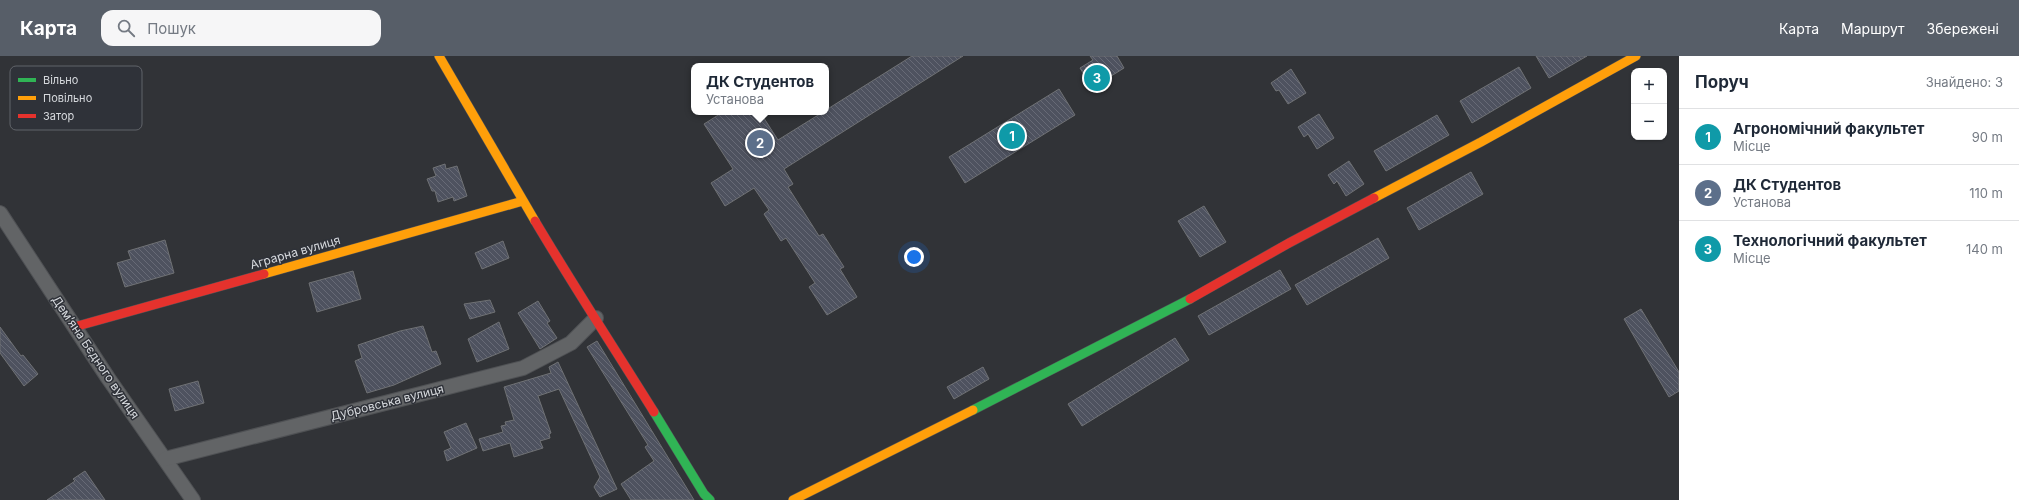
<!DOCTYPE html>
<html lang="uk">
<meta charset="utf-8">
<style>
:root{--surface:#fff;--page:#f6f6f7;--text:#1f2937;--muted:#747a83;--line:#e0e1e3;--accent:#575e68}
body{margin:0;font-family:Inter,sans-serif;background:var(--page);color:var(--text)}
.controls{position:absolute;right:12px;top:12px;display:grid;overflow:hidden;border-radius:8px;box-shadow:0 1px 3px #0004}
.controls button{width:36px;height:36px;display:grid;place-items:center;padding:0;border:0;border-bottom:1px solid var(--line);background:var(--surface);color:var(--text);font:20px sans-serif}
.you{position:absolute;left:914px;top:201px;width:14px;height:14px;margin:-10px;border:3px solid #fff;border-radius:50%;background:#1a73e8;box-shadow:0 0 0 6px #1a73e833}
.badge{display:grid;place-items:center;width:26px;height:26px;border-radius:50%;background:var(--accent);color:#fff;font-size:13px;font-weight:700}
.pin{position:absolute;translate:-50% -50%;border:2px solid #fff;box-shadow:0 1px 4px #0006}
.popup{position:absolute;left:691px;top:7px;width:138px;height:52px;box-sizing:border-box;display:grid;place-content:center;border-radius:8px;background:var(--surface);filter:drop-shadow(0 1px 3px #0005);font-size:13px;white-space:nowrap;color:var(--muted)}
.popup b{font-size:15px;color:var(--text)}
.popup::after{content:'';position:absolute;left:50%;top:100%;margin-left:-8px;border:8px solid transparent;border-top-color:var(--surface)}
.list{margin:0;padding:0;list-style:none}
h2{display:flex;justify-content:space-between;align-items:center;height:52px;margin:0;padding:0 16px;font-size:17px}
h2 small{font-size:13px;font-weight:400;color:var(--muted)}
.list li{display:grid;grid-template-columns:26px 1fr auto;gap:12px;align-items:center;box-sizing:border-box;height:56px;padding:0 16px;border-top:1px solid var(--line)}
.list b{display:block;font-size:15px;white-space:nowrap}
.list p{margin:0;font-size:13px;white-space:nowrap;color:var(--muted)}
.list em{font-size:13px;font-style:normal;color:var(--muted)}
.icon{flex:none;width:22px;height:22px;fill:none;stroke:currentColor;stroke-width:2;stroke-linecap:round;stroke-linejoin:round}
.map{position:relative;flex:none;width:1679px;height:444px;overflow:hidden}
header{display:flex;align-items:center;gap:24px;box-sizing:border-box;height:56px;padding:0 20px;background:var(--accent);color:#fff}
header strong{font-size:19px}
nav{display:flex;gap:22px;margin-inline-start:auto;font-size:14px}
.search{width:280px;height:36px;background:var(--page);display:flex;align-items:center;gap:10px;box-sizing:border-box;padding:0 14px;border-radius:12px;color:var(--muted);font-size:15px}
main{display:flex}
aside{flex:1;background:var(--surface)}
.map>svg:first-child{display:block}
.building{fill:url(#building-back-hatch);stroke:#6f7174}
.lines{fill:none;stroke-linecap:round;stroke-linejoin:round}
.street-casing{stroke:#4f5154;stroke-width:16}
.fast-casing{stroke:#4f5154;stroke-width:10}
.slow-casing{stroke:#4f5154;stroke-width:10}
.jam-casing{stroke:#4f5154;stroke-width:10}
.street{stroke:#626466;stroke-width:14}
.fast{stroke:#30b455;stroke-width:9}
.slow{stroke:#ff9f0a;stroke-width:9}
.jam{stroke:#e5322d;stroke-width:9}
.labels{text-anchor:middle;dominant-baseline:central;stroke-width:3;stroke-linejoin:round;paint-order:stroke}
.street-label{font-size:12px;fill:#d6d9dd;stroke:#2f3239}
.key{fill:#2f3239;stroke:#61646a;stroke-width:1}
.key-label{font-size:11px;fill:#d6d9dd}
</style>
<header>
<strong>Карта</strong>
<div class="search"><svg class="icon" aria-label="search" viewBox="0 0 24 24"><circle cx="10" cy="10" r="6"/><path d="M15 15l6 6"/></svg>Пошук</div>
<nav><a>Карта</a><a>Маршрут</a><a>Збережені</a></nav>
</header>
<main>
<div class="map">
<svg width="1679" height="444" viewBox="0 0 1679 444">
<defs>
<pattern id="building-back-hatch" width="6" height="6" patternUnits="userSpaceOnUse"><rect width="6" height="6" fill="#4e525f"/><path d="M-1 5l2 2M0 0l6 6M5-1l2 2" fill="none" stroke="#676a76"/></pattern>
</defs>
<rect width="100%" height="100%" fill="#313337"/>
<g class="building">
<polygon points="912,0 963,0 784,113 793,128 788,131 819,180 823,178 844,211 840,213 857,241 827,259 809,231 815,227 786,182 781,185 764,158 769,154 754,132 725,150 711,127 733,113 704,68 723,56 760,56 778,84 823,56 826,56 826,54"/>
<polygon points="1090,0 1117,0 1124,12 1092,32 1080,12 1093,4"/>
<polygon points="1536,0 1587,0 1549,22"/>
<polygon points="1519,11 1531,32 1472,67 1460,45"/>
<polygon points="1291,13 1306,37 1288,48 1279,34 1276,35 1271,27"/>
<polygon points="1059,33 1075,59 965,127 949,101"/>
<polygon points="1319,58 1334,82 1317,93 1308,78 1304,81 1298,71"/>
<polygon points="1437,59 1449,79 1386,115 1374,95"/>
<polygon points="1349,105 1364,128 1346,140 1337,125 1334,128 1328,119"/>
<polygon points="445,108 446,113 457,110 467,140 454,145 453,141 438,146 435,135 432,135 427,123 436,120 433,112"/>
<polygon points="1471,116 1483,138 1419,174 1407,152"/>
<polygon points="1204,150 1226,186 1200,201 1178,165"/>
<polygon points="1378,182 1389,202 1307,249 1295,229"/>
<polygon points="165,184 174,217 125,231 117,207 131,203 128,195"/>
<polygon points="503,185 509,202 482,213 475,197"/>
<polygon points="1280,214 1291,233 1209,279 1198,260"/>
<polygon points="353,215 361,243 317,256 309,227"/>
<polygon points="490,244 495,256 470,263 464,248"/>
<polygon points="538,245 550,265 547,267 557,282 540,293 518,257"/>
<polygon points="1641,253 1679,316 1679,335 1669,341 1624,263"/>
<polygon points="499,266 509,293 477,306 468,283"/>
<polygon points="423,270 432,296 436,295 441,308 394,329 367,337 355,305 362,302 358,289 400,275"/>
<polygon points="0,271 21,300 23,299 38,318 24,330 0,297"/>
<polygon points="1175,282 1189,304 1082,370 1068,348"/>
<polygon points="597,285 694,444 631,444 621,428 654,405 645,391 648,389 587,291"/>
<polygon points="558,306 617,433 600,441 594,431 600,421 559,333 538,340 551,377 549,378 550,382 540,385 543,392 514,401 510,387 483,395 479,383 503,376 501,370 506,369 505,366 514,364 504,331 551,317 549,311"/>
<polygon points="983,311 989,323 954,343 947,331"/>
<polygon points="198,325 204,347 175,355 169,333"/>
<polygon points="466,367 477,392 447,405 444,395 451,392 444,376"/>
<polygon points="85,415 105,444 47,444 75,425 73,423"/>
</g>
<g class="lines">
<defs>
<g id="street">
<polyline points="0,157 108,322 193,444"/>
<polyline points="165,403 523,312 571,287 596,262"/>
</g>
<g id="fast">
<polyline points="973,354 1190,243"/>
<polyline points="654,356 704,438 710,444"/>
</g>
<g id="slow">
<polyline points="439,0 535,165"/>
<polyline points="1374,142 1481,86 1636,0"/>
<polyline points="264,218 523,145"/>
<polyline points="793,444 973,354"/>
</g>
<g id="jam">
<path d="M535,165c38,64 79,127 119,191"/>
<polyline points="1190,243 1289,187 1374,142"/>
<polyline points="74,271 264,218"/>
</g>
</defs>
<use href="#street" class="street-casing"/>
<use href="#fast" class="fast-casing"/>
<use href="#slow" class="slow-casing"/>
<use href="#jam" class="jam-casing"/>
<use href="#street" class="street"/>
<use href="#fast" class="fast"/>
<use href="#slow" class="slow"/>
<use href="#jam" class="jam"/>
</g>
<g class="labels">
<g class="street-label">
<text transform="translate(295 196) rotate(-16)">Аграрна вулиця</text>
<text transform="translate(96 301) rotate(56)">Дем’яна Бєдного вулиця</text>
<text transform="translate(387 346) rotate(-14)">Дубровська вулиця</text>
</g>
</g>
<rect x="10" y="10" width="132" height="64" rx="6" class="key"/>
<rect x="18" y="22" width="18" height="4" fill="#30b455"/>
<rect x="18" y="40" width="18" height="4" fill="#ff9f0a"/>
<rect x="18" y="58" width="18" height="4" fill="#e5322d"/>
<g class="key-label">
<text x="43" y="28">Вільно</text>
<text x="43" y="46">Повільно</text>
<text x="43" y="64">Затор</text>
</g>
</svg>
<div class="controls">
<button>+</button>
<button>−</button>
</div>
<div class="you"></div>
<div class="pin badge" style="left:1012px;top:80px;background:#0f9aa8">1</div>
<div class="pin badge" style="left:760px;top:87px;background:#5c6f8a">2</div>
<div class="popup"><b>ДК Студентов</b>Установа</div>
<div class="pin badge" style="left:1097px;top:22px;background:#0f9aa8">3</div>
</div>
<aside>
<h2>Поруч<small>Знайдено: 3</small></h2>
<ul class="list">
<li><span class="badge" style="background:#0f9aa8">1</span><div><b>Агрономічний факультет</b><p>Місце</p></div><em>90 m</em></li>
<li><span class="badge" style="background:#5c6f8a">2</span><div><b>ДК Студентов</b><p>Установа</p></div><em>110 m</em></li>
<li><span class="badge" style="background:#0f9aa8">3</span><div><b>Технологічний факультет</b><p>Місце</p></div><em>140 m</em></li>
</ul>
</aside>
</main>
